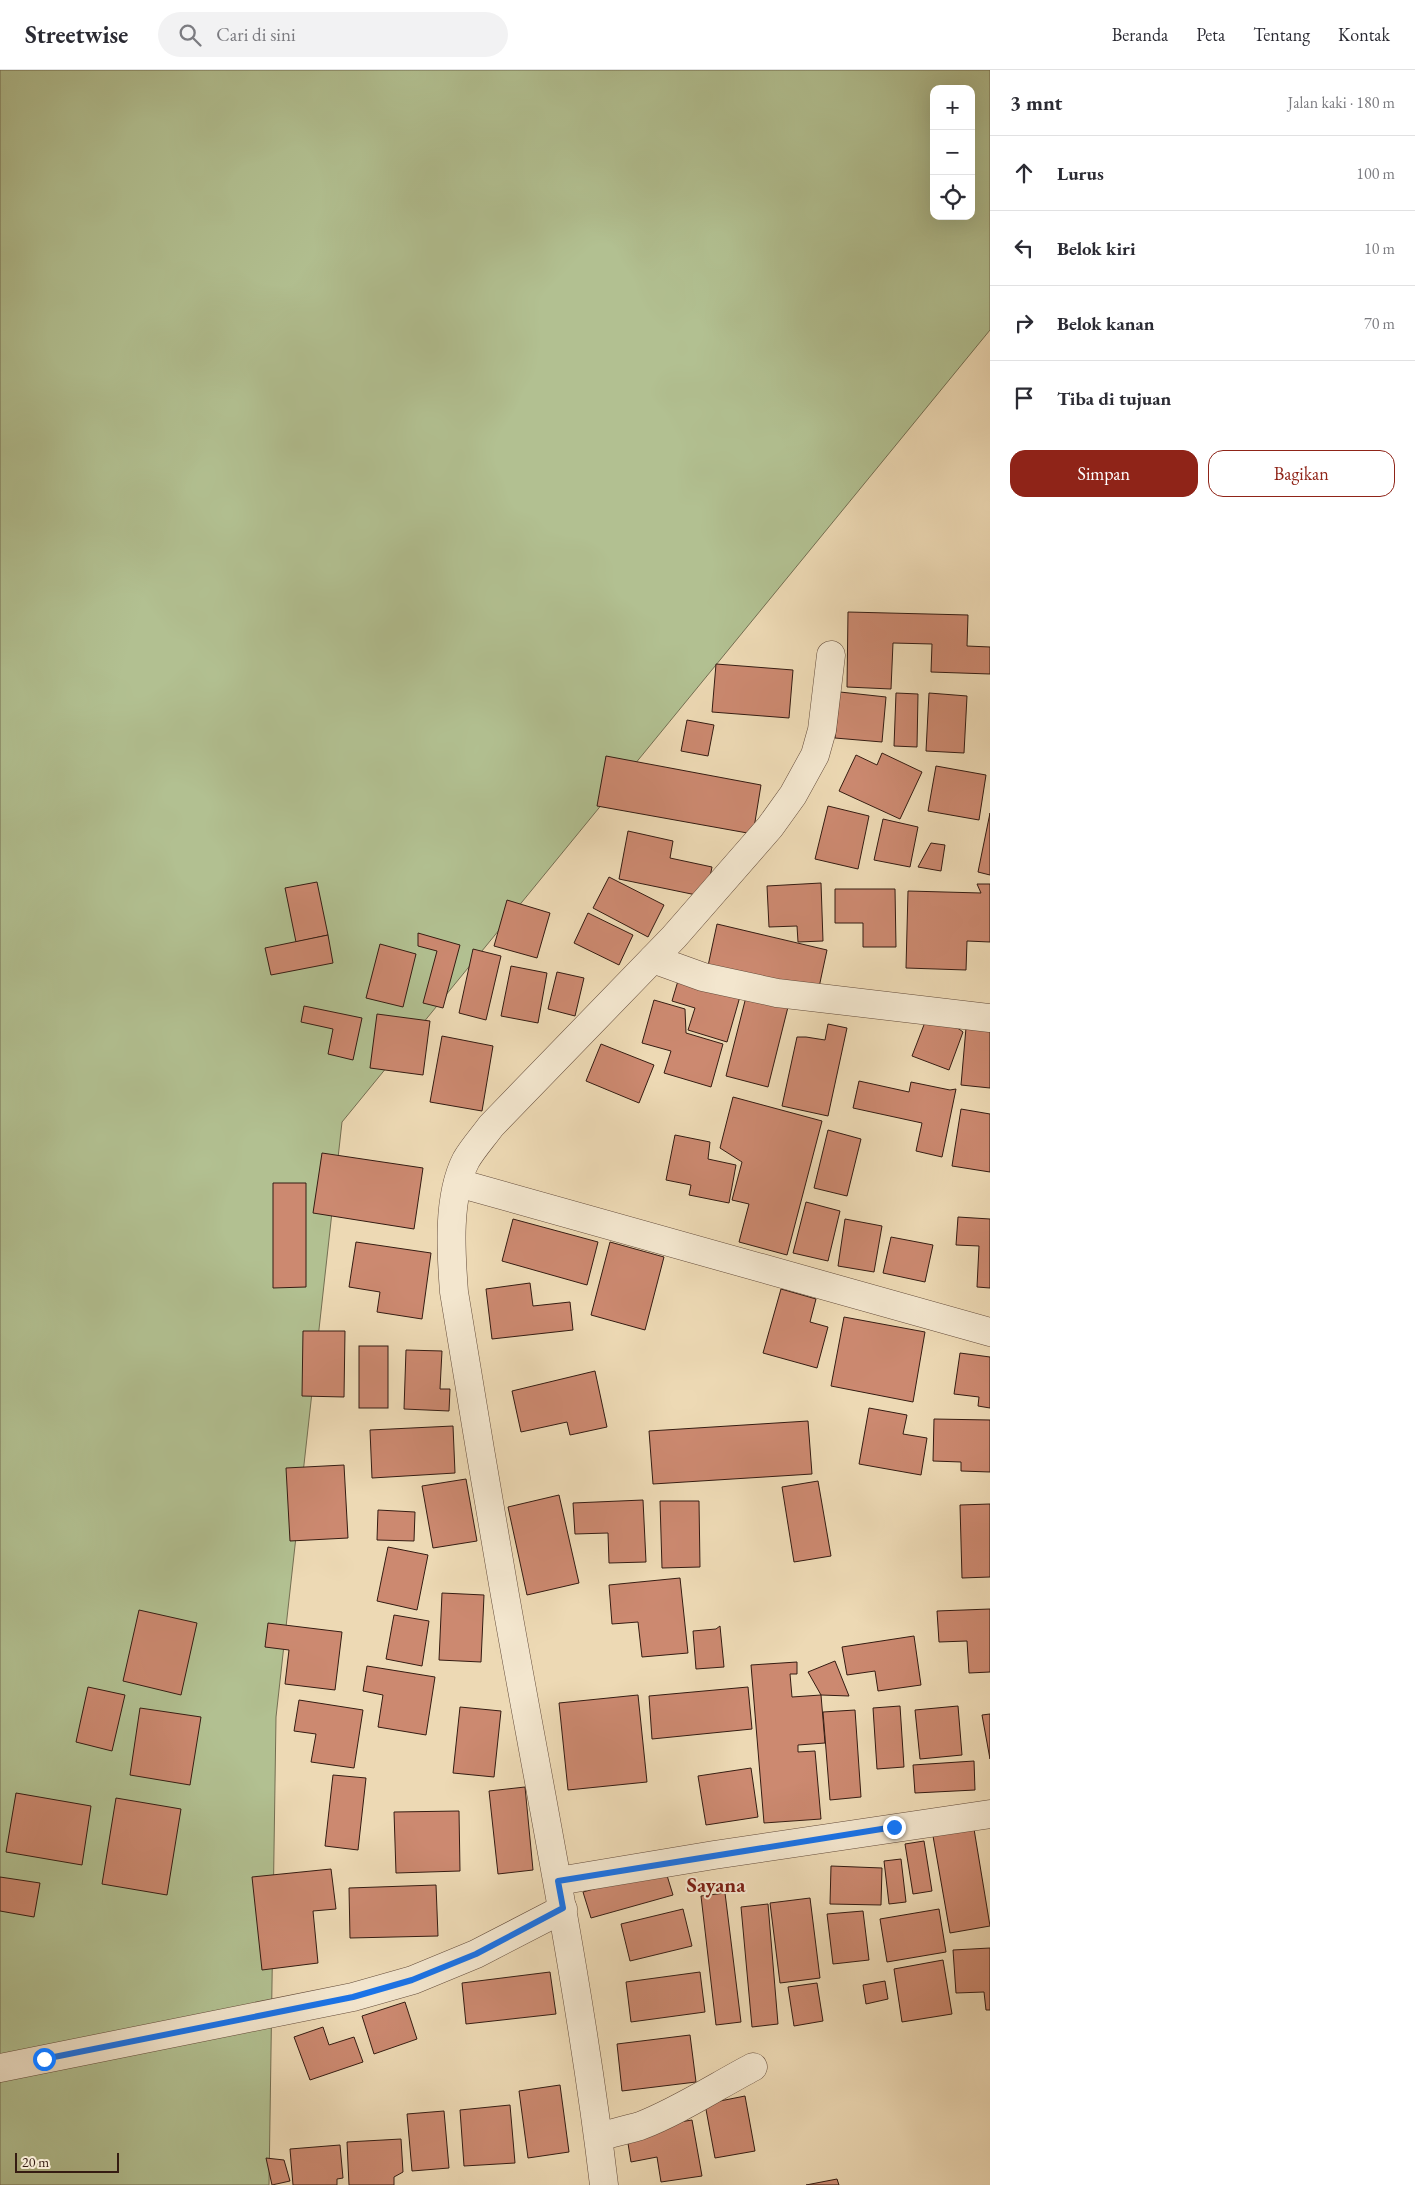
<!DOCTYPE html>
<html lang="id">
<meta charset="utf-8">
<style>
:root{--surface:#fff;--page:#f2f2f3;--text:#2b2b33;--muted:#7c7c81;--line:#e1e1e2;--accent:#8f2418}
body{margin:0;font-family:"EB Garamond",serif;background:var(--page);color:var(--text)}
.controls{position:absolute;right:15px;top:15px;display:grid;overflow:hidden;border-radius:10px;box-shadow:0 5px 20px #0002}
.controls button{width:45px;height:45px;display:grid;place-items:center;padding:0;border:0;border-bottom:1px solid var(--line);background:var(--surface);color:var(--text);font:25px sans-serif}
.scale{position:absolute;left:15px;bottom:12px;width:104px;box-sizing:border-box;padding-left:5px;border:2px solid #351c12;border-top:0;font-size:14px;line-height:18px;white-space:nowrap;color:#351c12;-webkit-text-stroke:4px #f3e6ce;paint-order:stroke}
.stop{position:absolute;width:15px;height:15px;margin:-11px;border:4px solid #1a73e8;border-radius:50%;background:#fff}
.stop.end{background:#1a73e8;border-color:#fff;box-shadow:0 1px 5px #0008}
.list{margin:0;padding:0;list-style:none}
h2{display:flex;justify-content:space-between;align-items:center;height:65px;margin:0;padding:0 20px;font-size:21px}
h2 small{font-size:16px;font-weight:400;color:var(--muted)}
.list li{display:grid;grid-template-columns:32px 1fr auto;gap:15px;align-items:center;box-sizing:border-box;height:75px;padding:0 20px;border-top:1px solid var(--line)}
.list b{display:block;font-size:19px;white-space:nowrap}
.list em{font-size:16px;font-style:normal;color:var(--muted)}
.actions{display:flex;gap:10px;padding:15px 20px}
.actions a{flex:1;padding:11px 0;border:1px solid var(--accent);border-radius:15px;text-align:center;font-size:18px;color:var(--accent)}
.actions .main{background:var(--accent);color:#fff}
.icon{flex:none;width:28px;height:28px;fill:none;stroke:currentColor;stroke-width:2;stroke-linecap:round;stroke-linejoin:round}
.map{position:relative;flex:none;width:990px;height:2115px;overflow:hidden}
header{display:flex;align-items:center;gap:30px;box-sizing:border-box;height:70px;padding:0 25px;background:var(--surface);border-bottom:1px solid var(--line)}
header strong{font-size:24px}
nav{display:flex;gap:28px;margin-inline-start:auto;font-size:18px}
.search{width:350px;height:45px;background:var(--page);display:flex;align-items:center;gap:12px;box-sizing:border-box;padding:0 18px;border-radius:28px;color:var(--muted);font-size:19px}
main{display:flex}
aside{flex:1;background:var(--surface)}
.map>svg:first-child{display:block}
.green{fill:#b2c091;stroke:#746e52;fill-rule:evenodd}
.building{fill:#cc8970;stroke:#351c12}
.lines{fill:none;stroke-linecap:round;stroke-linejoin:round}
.street-casing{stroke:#634b3a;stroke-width:29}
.street{stroke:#f3e6ce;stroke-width:28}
.route{stroke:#1a73e8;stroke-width:6}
.labels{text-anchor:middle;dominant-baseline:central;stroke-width:4;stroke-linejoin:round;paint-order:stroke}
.quarter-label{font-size:21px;font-weight:bold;fill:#7a1f14;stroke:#f3e6ce}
</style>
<header>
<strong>Streetwise</strong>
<div class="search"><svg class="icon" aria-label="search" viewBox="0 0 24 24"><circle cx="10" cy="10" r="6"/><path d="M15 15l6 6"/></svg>Cari di sini</div>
<nav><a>Beranda</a><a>Peta</a><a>Tentang</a><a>Kontak</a></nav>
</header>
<main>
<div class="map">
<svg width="990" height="2115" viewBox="0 0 990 2115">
<rect width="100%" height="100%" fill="#edd9b4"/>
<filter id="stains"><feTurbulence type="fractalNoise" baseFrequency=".004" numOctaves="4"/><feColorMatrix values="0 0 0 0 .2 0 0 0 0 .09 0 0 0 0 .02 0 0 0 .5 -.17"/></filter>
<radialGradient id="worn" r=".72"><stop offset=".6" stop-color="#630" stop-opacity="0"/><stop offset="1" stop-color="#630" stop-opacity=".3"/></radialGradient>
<path class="green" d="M0,0h990v260l-648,792 -66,595 -7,468h-269zM934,19h37v127h-37z"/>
<g class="building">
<polygon points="848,542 968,545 967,576 990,577 990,604 931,602 932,574 893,573 891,619 847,617"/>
<polygon points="716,594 793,600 789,648 712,642"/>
<polygon points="840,622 886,627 882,672 835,668"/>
<polygon points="896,623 918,624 917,677 894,676"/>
<polygon points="929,623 967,626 964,683 926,681"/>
<polygon points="687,650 714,655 708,686 681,681"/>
<polygon points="882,683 922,702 900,749 839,721 856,685 877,695"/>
<polygon points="606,686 761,715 753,764 597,736"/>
<polygon points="936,696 986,705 979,750 928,741"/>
<polygon points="828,736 869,746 858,799 815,789"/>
<polygon points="990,743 990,805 978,802"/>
<polygon points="883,749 918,757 910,797 874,790"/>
<polygon points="628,761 673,771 670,788 712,797 706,827 619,809"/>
<polygon points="931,773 945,775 941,801 918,797"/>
<polygon points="609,807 664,835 648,867 593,838"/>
<polygon points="317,812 328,865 296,872 285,818"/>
<polygon points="821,813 823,871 798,872 797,856 769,857 767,816"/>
<polygon points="977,814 990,814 990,872 967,871 966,900 906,898 908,821 981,823"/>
<polygon points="835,819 895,819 896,877 863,877 863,853 835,853"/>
<polygon points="507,830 550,843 537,888 494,876"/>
<polygon points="588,843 633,865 619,895 574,873"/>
<polygon points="717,854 827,880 818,922 708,896"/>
<polygon points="418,863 460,875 443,938 423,933 437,881 418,876"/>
<polygon points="328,865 333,893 271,905 265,878"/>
<polygon points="380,874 416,884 403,937 366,928"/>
<polygon points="473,879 501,886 486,950 459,943"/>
<polygon points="511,896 547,903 538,953 501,946"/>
<polygon points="557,902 584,908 575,946 548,939"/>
<polygon points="680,904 741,923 727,972 688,960 695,938 672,931"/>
<polygon points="747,923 789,933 768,1017 726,1006"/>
<polygon points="654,930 685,939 686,963 723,974 711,1017 664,1003 671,981 642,973"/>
<polygon points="304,936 362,948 353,990 328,984 333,959 301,952"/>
<polygon points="377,944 430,951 423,1005 370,998"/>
<polygon points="927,947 959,959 963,962 949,1000 912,986"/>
<polygon points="828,954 847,958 828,1046 782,1036 797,967 806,967 825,970"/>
<polygon points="966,958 990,960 990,1018 961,1015"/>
<polygon points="442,966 493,976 482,1041 430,1032"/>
<polygon points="601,974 654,995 639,1033 586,1011"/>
<polygon points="859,1011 909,1022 911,1012 950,1020 956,1019 942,1087 916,1081 922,1053 853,1038"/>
<polygon points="733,1027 822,1051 787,1185 739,1172 749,1134 732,1130 742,1092 720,1078"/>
<polygon points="961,1039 990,1044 990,1102 952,1096"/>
<polygon points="828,1060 861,1069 847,1126 814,1118"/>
<polygon points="675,1065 710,1072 708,1089 736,1095 729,1133 689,1125 691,1115 666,1110"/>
<polygon points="322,1083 423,1098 414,1159 313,1143"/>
<polygon points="273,1113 306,1113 306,1217 273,1218"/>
<polygon points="806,1132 840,1141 828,1191 793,1183"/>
<polygon points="958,1147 990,1149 990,1218 977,1217 979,1176 956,1175"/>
<polygon points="513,1149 598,1172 587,1215 502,1191"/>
<polygon points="845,1149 882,1156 874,1202 838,1196"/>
<polygon points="891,1167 933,1175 925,1212 883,1203"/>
<polygon points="356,1172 431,1183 422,1249 377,1242 380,1222 349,1217"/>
<polygon points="610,1172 664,1187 645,1260 591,1245"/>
<polygon points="530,1213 533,1236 570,1232 573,1260 492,1269 486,1219"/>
<polygon points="781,1219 816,1229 810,1252 828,1257 817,1298 763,1283"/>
<polygon points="844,1247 925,1262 913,1332 831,1316"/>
<polygon points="303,1261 345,1261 344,1327 302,1326"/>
<rect x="359" y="1276" width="29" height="62"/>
<polygon points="406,1280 442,1281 440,1319 450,1319 449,1341 404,1339"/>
<polygon points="960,1283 990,1287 990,1338 978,1336 979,1327 954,1324"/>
<polygon points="595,1301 607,1357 570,1365 567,1352 521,1362 512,1321"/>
<polygon points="869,1338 907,1345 903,1364 927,1368 921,1405 859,1394"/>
<polygon points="934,1349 990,1350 990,1402 961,1401 961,1392 933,1391"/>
<polygon points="808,1351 812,1404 653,1414 649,1361"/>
<polygon points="453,1356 455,1403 372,1408 370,1360"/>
<polygon points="344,1395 348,1468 290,1471 286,1398"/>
<polygon points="466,1409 477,1471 433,1478 422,1416"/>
<polygon points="818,1411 831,1486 794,1492 782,1417"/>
<polygon points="559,1425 579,1513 527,1525 508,1437"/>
<polygon points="643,1430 646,1492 609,1493 608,1463 575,1464 573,1433"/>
<polygon points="660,1431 699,1431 700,1497 662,1498"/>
<polygon points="990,1434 990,1507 962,1508 960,1435"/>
<polygon points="378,1440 415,1442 414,1471 377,1470"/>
<polygon points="388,1477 428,1485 417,1540 377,1531"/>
<polygon points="680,1508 688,1583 642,1587 638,1552 612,1554 609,1515"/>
<polygon points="442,1523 484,1525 481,1592 439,1590"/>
<polygon points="990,1539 990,1602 969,1603 967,1571 939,1572 937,1541"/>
<polygon points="139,1540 197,1553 181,1625 123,1611"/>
<polygon points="394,1545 429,1551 422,1596 386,1589"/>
<polygon points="268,1553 342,1562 335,1620 285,1614 289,1580 265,1577"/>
<polygon points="720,1556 724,1597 696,1599 693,1561 716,1559"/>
<polygon points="914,1566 921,1615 878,1621 875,1601 847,1605 842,1577"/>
<polygon points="835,1591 849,1626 821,1625 808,1602"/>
<polygon points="797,1592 797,1604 790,1604 792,1627 821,1625 825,1673 798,1675 798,1682 815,1681 821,1749 764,1753 751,1595"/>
<polygon points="367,1596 435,1607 426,1665 378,1657 383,1625 363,1621"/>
<polygon points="88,1617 125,1625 112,1681 76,1672"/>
<polygon points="748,1617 752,1659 652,1669 649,1626"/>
<polygon points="638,1625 647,1712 568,1720 559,1633"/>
<polygon points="299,1630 363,1640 354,1698 311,1692 316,1664 294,1661"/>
<polygon points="900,1636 904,1697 877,1699 873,1638"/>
<polygon points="958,1636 962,1685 920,1689 915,1640"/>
<polygon points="460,1637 501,1641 494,1707 453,1703"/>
<polygon points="140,1638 201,1647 190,1715 130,1705"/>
<polygon points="855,1640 861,1727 830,1730 823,1642"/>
<polygon points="990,1644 990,1689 982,1645"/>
<polygon points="974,1691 975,1720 915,1723 913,1695"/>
<polygon points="751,1698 758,1747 706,1755 698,1706"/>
<polygon points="333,1705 366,1708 358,1780 325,1776"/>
<polygon points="525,1717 533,1800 498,1804 489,1721"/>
<polygon points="16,1723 91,1736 82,1795 6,1782"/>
<polygon points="116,1728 181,1739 167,1825 102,1814"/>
<polygon points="459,1741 460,1801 396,1803 394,1742"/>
<polygon points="974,1759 990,1856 950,1863 933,1766"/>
<polygon points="924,1771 932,1821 913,1824 905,1774"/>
<polygon points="901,1789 906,1832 889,1834 884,1791"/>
<polygon points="831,1796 882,1798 881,1835 830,1834"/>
<polygon points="331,1799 336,1839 313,1841 318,1893 262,1900 252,1807"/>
<polygon points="665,1799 673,1825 591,1848 583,1822"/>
<polygon points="0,1807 40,1813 34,1847 0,1841"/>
<polygon points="436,1815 438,1866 350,1868 349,1818"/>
<polygon points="725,1823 741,1952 716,1955 701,1826"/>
<polygon points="810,1828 820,1908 780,1913 770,1833"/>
<polygon points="768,1834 778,1954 752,1957 741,1837"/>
<polygon points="683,1839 692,1876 630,1891 621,1854"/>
<polygon points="939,1839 946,1882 887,1892 880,1849"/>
<polygon points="863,1841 869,1890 833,1894 827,1844"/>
<polygon points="990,1878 990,1940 986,1940 984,1922 956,1923 953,1880"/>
<polygon points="943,1890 952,1944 902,1952 894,1899"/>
<polygon points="550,1902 556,1944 466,1954 462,1913"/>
<polygon points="700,1902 705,1942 631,1952 626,1912"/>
<polygon points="885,1911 888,1929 866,1934 863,1915"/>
<polygon points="817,1913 823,1951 794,1956 788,1917"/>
<polygon points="405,1932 417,1969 374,1984 362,1946"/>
<polygon points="323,1957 329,1975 354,1967 363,1992 310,2010 294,1967"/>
<polygon points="690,1965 696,2012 622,2021 617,1974"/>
<polygon points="560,2015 569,2082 528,2088 519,2021"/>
<polygon points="745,2026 755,2081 715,2088 705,2034"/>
<polygon points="510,2035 515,2093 464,2096 460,2040"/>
<polygon points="444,2041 449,2098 412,2101 407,2044"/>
<polygon points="692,2050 702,2106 661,2112 657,2087 631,2092 626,2061"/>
<polygon points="401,2069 403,2102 394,2107 394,2115 349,2115 347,2072"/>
<polygon points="340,2075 343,2108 337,2109 337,2115 293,2115 290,2079"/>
<polygon points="266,2088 284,2090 290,2111 272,2115"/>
<polygon points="837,2109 839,2115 806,2115"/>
</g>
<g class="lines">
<defs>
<g id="street">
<polyline points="653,889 703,907 777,923 990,948"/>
<polyline points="458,1113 990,1262"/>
<polyline points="558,1811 714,1785 990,1744"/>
<polyline points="0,1998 353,1927 413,1910 476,1884 563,1839"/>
<path d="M599,2067c13,-4 27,-7 41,-11 37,-14 77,-40 113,-59"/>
<path d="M604,2115c-24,-202 -66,-401 -101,-601 -17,-97 -33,-195 -49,-292 -3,-39 -7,-95 12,-132 7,-12 17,-23 25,-34l183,-189 96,-110 23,-32 22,-40 7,-25 9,-75"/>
</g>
</defs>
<use href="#street" class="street-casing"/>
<use href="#street" class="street"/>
</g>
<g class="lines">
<polyline class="route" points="44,1989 353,1927 412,1910 476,1884 563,1838 558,1811 894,1757"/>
</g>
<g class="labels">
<g class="quarter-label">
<text x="716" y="1814">Sayana</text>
</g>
</g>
<rect width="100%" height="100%" filter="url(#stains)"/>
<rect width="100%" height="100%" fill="url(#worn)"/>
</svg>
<div class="controls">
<button>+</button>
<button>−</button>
<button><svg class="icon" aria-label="locate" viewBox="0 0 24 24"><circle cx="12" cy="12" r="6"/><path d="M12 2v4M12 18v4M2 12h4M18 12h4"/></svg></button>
</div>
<div class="scale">20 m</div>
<div class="stop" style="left:44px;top:1989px"></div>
<div class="stop end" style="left:894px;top:1757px"></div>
</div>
<aside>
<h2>3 mnt<small>Jalan kaki · 180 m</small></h2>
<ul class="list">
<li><svg class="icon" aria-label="ahead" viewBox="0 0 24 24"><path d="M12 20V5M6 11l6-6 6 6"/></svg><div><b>Lurus</b></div><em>100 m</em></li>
<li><svg class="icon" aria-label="left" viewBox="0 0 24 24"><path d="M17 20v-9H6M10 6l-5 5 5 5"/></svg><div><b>Belok kiri</b></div><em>10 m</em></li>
<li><svg class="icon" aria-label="right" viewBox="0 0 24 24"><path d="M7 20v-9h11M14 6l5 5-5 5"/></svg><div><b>Belok kanan</b></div><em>70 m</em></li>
<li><svg class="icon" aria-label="arrive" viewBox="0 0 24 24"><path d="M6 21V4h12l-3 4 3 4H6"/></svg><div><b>Tiba di tujuan</b></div></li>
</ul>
<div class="actions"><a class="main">Simpan</a><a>Bagikan</a></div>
</aside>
</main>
